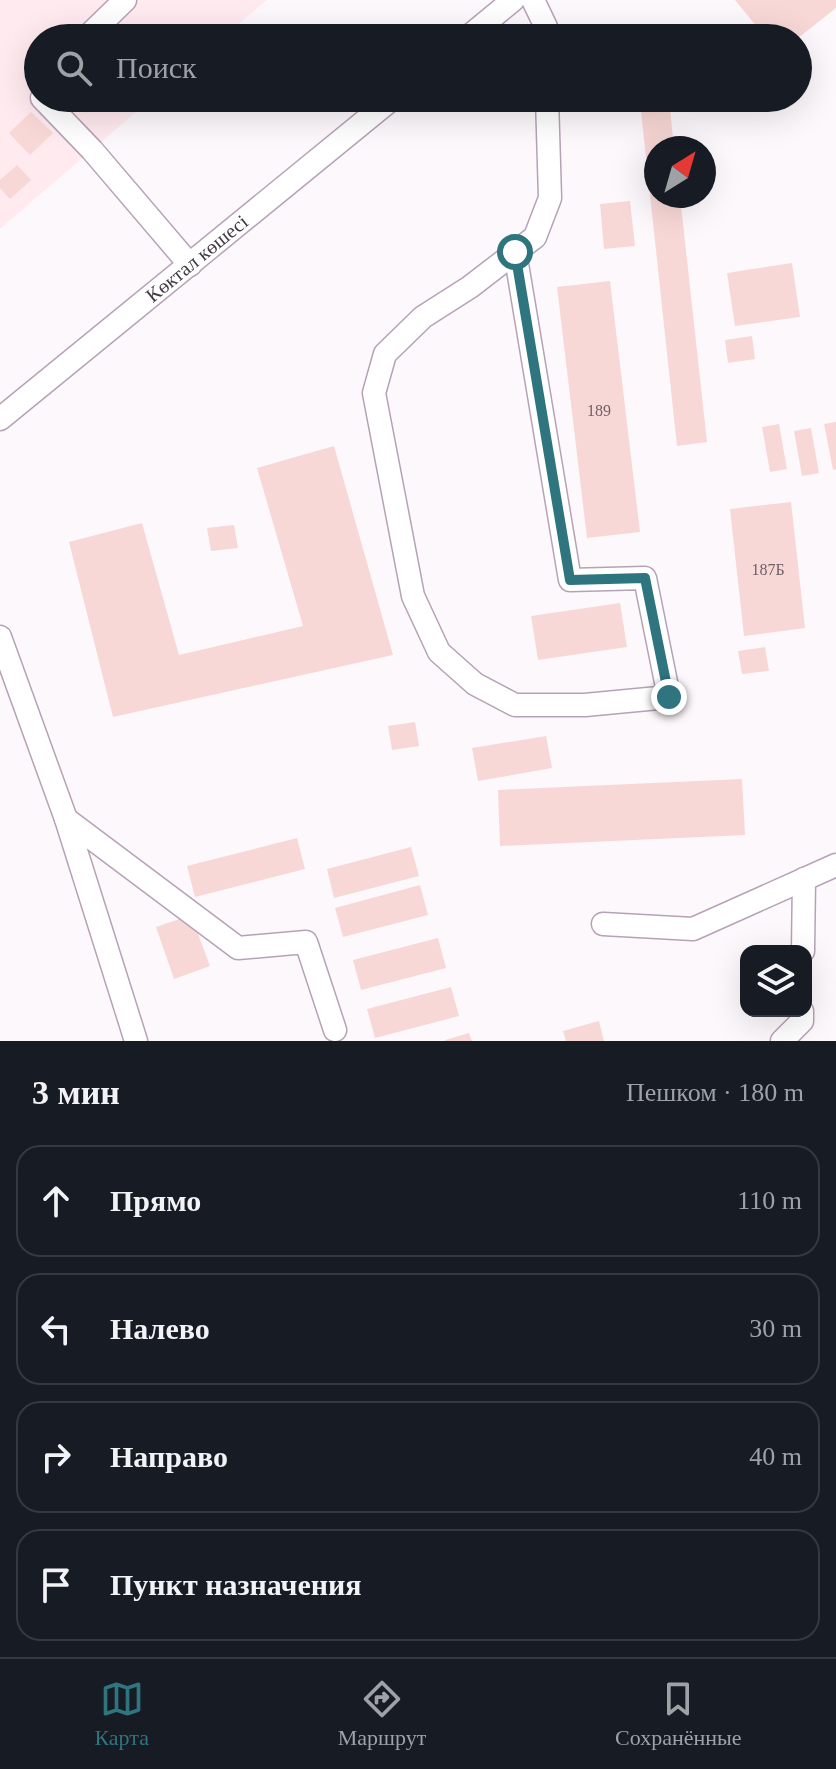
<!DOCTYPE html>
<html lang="ru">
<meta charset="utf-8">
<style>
:root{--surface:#171b24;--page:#242831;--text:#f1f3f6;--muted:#9ea1a6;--line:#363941;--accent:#2e7580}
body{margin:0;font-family:Georgia,serif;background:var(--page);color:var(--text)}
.controls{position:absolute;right:24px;bottom:24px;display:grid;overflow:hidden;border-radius:16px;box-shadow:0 8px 32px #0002}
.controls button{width:72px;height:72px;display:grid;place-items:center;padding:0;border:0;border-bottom:2px solid var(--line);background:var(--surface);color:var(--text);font:40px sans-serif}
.compass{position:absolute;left:644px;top:136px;width:72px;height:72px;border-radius:50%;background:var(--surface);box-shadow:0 8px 32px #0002;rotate:37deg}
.stop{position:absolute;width:24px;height:24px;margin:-18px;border:6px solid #2e7580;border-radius:50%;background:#fff}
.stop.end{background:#2e7580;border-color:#fff;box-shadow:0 2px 8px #0008}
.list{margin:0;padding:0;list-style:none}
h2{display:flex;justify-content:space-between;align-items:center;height:104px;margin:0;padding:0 32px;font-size:34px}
h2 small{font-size:26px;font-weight:400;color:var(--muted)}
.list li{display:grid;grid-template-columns:52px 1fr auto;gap:24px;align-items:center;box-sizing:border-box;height:112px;margin:0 16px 16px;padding:0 16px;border:2px solid var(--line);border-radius:24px}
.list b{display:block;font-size:30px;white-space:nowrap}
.list em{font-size:26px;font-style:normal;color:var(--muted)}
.icon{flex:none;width:44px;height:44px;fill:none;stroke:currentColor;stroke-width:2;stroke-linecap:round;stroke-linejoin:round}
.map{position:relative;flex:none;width:836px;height:1041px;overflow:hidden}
.search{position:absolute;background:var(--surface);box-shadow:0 8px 32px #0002;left:24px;right:24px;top:24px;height:88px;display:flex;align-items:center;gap:20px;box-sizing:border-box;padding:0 28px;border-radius:44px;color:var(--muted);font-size:30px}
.sheet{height:616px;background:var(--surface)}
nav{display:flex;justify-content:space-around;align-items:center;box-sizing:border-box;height:112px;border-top:2px solid var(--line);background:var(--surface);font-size:22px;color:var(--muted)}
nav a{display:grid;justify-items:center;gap:4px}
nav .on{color:var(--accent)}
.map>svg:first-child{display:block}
.industrial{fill:#ffeaef}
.building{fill:#f8d8d6}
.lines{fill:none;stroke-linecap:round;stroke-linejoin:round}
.minor-casing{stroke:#b6a2b6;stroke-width:25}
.minor{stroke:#fff;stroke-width:22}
.route{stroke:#2e7580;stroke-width:10}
.labels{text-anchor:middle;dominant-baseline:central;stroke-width:8;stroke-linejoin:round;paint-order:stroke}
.number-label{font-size:16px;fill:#6f6166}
.street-label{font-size:20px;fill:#413941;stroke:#fdf8fc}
</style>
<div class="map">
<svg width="836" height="1041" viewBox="0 0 836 1041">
<rect width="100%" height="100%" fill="#fdf8fc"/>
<polygon class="industrial" points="0,0 267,0 222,38 38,38 38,98 152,98 0,229"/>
<g class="building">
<polygon points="735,0 836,0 836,8 798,38 766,38"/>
<polygon points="669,99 674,148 656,148 656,196 680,196 707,442 677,446 640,102"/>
<polygon points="31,112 53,133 30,155 9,133"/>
<polygon points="17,165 31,180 10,199 0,188 0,180"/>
<polygon points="630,201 635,246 604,249 600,204"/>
<polygon points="792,263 800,317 735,326 727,273"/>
<polygon points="610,281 640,532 587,538 557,287"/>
<polygon points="752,336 755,359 728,363 725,340"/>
<polygon points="836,422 836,469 833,470 824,424"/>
<polygon points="779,424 787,469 770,472 762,427"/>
<polygon points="811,428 819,473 802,476 794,431"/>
<polygon points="334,446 393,655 113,717 69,542 142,523 179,655 303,626 257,468"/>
<polygon points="791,502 805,628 744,636 730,509"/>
<polygon points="234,525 238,548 211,551 207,528"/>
<polygon points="620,603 627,647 538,660 531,616"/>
<polygon points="765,647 769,671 742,674 738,651"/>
<polygon points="415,722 419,746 392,750 388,726"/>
<polygon points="546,736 552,768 478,781 472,748"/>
<polygon points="742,779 745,835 500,846 498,790"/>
<polygon points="297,838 305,869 195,897 187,866"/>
<polygon points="411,847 419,876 334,898 327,869"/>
<polygon points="420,885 428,915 343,937 335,908"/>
<polygon points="191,915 210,966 174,979 156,927"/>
<polygon points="438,938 446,968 361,990 353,960"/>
<polygon points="451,987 459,1016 375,1038 367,1009"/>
<polygon points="599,1021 604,1041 566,1041 563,1031"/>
<polygon points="469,1033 472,1041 445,1041 445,1040"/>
</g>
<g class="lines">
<defs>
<g id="minor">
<polyline points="533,0 546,27 546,38"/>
<polyline points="86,38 125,0"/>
<polyline points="467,38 513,0"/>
<polyline points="42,98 92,150 190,265"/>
<polyline points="515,252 570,580 645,578 669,697 585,705 515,705 475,684 439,652 413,596 374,393 385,354 423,317 470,287 535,237 550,198 547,98"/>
<path id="s1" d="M0,419l393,-321"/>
<polyline points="0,637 66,819 136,1041"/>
<polyline points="66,819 238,948 306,942 335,1030"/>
<polyline points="603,924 693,929 836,865"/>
<polyline points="803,951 804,879"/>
<polyline points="782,1041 802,1021 802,1011"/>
</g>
</defs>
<use href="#minor" class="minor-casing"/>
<use href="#minor" class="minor"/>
</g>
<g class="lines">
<polyline class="route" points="515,252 570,580 645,578 669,697"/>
</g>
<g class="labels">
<g class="number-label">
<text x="599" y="410">189</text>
<text x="768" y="569">187Б</text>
</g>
<g class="street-label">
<text stroke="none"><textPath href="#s1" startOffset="254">Көктал көшесі</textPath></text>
</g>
</g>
</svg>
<div class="controls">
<button><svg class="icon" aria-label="layers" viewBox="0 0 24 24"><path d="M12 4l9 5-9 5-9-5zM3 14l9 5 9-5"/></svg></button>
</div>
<svg class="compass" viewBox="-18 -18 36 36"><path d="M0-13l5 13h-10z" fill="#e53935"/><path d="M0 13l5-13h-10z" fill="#9ea1a6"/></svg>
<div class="stop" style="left:515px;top:252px"></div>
<div class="stop end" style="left:669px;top:697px"></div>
<div class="search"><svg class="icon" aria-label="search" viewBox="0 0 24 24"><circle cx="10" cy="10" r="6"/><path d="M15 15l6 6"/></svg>Поиск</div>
</div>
<section class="sheet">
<h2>3 мин<small>Пешком · 180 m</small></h2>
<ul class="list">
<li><svg class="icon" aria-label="ahead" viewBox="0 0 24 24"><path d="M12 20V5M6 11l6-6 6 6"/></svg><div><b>Прямо</b></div><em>110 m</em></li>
<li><svg class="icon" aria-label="left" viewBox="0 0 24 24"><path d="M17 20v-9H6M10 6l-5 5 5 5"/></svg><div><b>Налево</b></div><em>30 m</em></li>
<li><svg class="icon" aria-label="right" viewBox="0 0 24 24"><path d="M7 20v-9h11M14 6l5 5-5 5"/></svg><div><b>Направо</b></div><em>40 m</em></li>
<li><svg class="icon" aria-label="arrive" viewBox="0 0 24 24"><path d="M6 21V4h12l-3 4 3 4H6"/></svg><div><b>Пункт назначения</b></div></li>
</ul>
</section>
<nav>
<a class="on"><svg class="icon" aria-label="map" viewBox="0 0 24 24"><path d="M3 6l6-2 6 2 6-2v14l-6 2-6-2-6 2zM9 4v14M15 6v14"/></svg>Карта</a>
<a><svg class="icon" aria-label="directions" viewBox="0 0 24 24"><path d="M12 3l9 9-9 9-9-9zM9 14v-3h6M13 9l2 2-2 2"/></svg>Маршрут</a>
<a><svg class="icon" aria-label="saved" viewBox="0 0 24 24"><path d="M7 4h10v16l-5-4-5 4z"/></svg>Сохранённые</a>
</nav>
